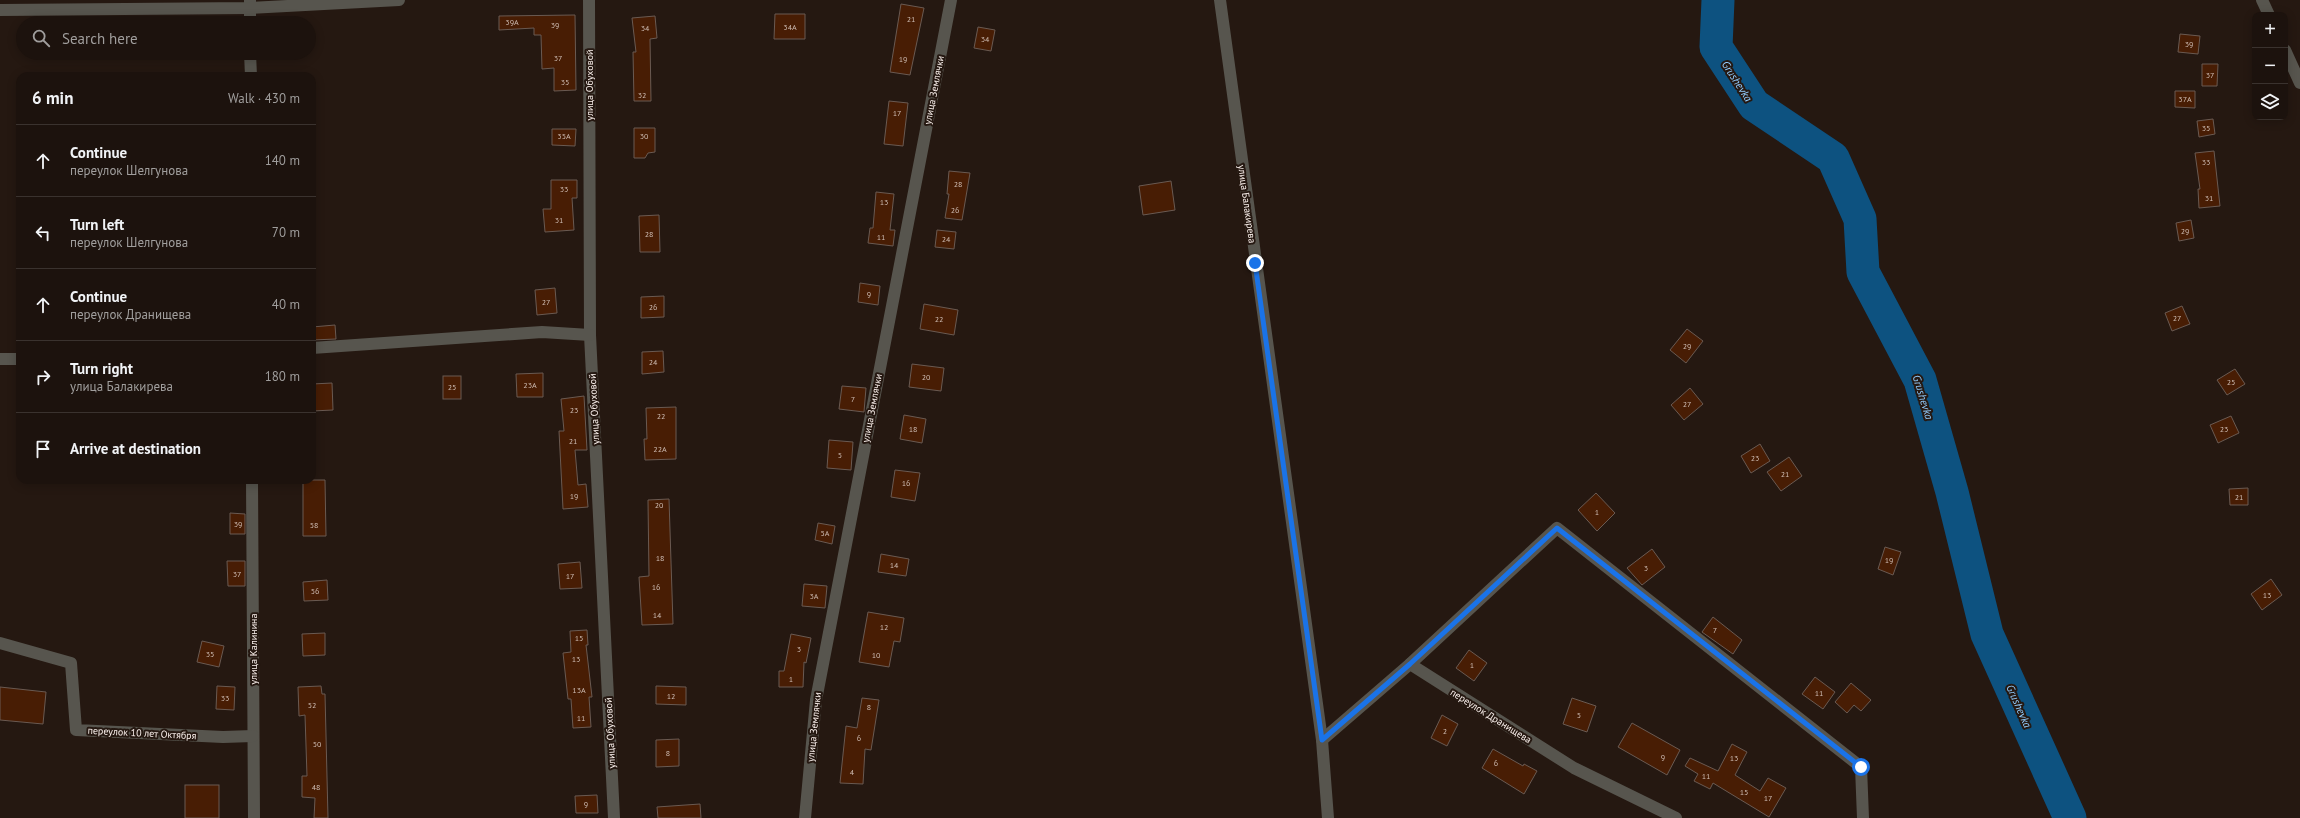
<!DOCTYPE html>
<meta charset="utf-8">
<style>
:root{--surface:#1c120d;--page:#29201b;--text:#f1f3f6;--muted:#a09e9d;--line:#3a322e}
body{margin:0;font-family:"PT Sans",sans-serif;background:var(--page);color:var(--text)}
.controls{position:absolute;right:12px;top:12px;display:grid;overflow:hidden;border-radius:8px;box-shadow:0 2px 10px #0003}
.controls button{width:36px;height:36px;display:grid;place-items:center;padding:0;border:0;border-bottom:1px solid var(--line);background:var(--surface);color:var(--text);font:20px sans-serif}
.stop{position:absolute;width:12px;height:12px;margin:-9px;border:3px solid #1a73e8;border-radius:50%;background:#fff}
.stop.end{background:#1a73e8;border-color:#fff;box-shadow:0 1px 4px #0008}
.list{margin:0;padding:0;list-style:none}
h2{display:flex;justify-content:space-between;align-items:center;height:52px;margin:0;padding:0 16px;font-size:17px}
h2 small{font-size:13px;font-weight:400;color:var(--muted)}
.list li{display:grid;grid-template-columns:26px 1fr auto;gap:12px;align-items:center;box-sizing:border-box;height:72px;padding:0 16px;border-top:1px solid var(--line)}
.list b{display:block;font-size:15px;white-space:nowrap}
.list p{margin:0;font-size:13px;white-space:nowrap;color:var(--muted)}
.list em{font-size:13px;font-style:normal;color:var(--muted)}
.icon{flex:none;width:22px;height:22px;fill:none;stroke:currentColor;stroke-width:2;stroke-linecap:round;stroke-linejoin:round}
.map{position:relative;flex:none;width:2300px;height:818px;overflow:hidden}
.search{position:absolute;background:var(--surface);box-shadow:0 2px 10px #0003;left:16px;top:16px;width:300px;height:44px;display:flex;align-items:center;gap:10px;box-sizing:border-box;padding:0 14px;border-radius:22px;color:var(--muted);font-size:15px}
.panel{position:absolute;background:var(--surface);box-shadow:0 2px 10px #0003;left:16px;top:72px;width:300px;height:412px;border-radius:12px}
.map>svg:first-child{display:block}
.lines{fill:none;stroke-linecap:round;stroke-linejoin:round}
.river{stroke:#0d5280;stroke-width:33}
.building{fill:#481d04;stroke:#6a5a52}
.minor{stroke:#57554e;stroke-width:12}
.route{stroke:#1a73e8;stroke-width:5}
.labels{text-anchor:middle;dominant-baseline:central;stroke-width:4;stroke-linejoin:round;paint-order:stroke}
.number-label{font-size:8px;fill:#cebcb3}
.street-label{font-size:10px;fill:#fbf1ed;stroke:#251811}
.water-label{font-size:11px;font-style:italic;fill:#93cdfe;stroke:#251811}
</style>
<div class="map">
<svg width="2300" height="818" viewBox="0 0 2300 818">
<rect width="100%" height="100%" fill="#251811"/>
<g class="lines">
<polyline class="river" points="1718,0 1716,47 1754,105 1833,158 1860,219 1863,272 1920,380 1952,492 1987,634 2070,818"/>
</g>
<g class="building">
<polygon points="901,4 924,8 910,75 890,72"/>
<polygon points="775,14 805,14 805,39 774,39"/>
<polygon points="575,15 576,90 554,91 554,68 542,69 541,35 534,35 534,28 499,30 499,16"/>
<polygon points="655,16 657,38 650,39 651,101 634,101 633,52 636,52 632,18"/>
<polygon points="978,27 995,30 991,51 974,48"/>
<polygon points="2180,34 2200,36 2198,54 2178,52"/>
<polygon points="2202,64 2218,64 2217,86 2202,86"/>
<polygon points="2175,91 2195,91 2195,108 2175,107"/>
<polygon points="889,101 908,103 903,146 884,144"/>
<polygon points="2213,119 2215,134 2199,137 2197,121"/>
<polygon points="634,128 655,128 655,152 648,153 645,158 634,158"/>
<polygon points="552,129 576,129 575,146 552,145"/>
<polygon points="2214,151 2220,206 2199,208 2198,189 2200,189 2195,153"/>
<polygon points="949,171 970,173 962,220 945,218 949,194 947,194"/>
<polygon points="551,180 577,180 577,198 572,198 574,230 545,232 543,209 551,209"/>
<polygon points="1171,181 1175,210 1143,215 1139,186"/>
<polygon points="876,192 894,194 890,230 895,230 893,246 868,243 870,228 873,228"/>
<polygon points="659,215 660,252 640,252 639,216"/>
<polygon points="2191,220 2194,238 2179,241 2176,223"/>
<polygon points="937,230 956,232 954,249 935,247"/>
<polygon points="860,283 880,286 878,305 858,302"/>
<polygon points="555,288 557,313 537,315 535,290"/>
<polygon points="664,296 664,317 641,318 641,297"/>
<polygon points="924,304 958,310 954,335 920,329"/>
<polygon points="2182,306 2190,324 2172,331 2165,313"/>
<polygon points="335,325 336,339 312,340 312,327"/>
<polygon points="1687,329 1703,341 1686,363 1670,350"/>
<polygon points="663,351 664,372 642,374 642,352"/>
<polygon points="912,364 944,368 941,391 909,387"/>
<polygon points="2235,369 2245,384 2227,395 2217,380"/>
<polygon points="543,373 543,397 517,397 516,374"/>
<rect x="443" y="376" width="18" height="23"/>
<polygon points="332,383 333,410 312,411 312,384"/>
<polygon points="842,386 866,388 864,412 839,409"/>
<polygon points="1690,388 1703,404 1684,420 1671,405"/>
<polygon points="584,396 587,450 575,450 578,485 586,484 588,507 563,509 559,431 564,431 561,399"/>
<polygon points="676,407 676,459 645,460 644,439 647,439 646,408"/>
<polygon points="904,415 926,419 922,443 900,439"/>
<polygon points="2231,416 2239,433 2218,443 2210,425"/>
<polygon points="829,440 853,442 851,470 827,468"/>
<polygon points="1760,444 1770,461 1751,473 1741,456"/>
<polygon points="1789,457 1802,476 1781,491 1767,472"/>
<polygon points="895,470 920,473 915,501 891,497"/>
<polygon points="303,480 325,480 326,536 303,536"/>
<polygon points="2248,488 2248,505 2230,505 2229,489"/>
<polygon points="1596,493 1615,513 1597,531 1578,510"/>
<polygon points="669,499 673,624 642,625 639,577 649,576 648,500"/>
<polygon points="230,513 245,514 245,534 230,534"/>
<polygon points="818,523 835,526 832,544 815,540"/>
<polygon points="1885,547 1901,552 1893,575 1878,569"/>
<polygon points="1652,549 1665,567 1642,585 1627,568"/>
<polygon points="881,554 909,559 906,576 878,572"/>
<polygon points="227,561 245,561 245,586 228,586"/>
<polygon points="580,562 582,588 560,589 558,564"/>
<polygon points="2271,579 2282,595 2262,610 2251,594"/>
<polygon points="327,580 328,600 304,601 303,582"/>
<polygon points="804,584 827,586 825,608 802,606"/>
<polygon points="868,612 904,618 900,642 894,641 889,667 859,662"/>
<polygon points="1713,617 1742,640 1733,654 1702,632"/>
<polygon points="587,630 588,645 586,645 592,697 589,697 591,727 573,728 571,699 568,699 563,653 571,652 570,631"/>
<polygon points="325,633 325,655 303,656 302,634"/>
<polygon points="791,634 811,638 806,663 804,662 803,687 779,687 779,671 784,671"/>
<polygon points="202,641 224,646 219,667 197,662"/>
<polygon points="1469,650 1487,663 1474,681 1456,668"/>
<polygon points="1815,677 1835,692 1823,709 1802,694"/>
<polygon points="1851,683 1871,700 1861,711 1854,705 1847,713 1835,702"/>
<polygon points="217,686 235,687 234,710 216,709"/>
<polygon points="321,686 322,694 325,694 328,818 314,818 315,798 302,797 302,776 307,776 305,715 299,716 298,687"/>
<polygon points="656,686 686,687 686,705 656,704"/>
<polygon points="0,687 46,692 43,724 0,720"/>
<polygon points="862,698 879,700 871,750 865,749 863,784 840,783 846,726 857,728"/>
<polygon points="1572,698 1596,706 1587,732 1563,724"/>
<polygon points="1442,715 1458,724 1447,746 1431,738"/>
<polygon points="1632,723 1680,750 1667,775 1618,747"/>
<polygon points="679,739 679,766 656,767 656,740"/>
<polygon points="1732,744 1747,752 1735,775 1760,791 1768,778 1786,788 1769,817 1713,783 1710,789 1694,781 1698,774 1685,766 1690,758 1718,771"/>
<polygon points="1493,749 1523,766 1524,764 1537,771 1524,794 1482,768"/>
<rect x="185" y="785" width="34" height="33"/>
<polygon points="597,795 598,813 576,813 575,796"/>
<polygon points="700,804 701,818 658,818 657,807"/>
</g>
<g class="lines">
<g class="minor">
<polyline points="250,0 250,23"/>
<polyline points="589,0 590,335 614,818"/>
<polyline points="1220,0 1322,740 1328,818"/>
<polyline points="2262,0 2269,15"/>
<polyline points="0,10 250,8 399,0"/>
<polyline points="2285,50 2300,83"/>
<polyline points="250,53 251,76"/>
<polyline points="312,348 542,332 590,335"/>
<polyline points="0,359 20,359"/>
<polyline points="252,480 254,818"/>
<polyline points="0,643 71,663 76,730 223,737 253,736"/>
<polyline points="1410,664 1557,528 1861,767 1863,818"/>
<polyline points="1322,740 1410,664 1574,768 1676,818"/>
<polyline points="805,818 816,700 951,0"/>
</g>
</g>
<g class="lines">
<polyline class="route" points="1255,263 1322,740 1410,664 1557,528 1861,767"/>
</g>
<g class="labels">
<g class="number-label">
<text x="911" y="19">21</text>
<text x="512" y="22">39А</text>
<text x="555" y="25">39</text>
<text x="790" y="27">34А</text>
<text x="645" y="28">34</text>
<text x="985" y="39">34</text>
<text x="2189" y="44">39</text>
<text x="558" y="58">37</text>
<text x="903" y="59">19</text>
<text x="2210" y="75">37</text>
<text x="565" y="82">35</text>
<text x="642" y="95">32</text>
<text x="2185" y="99">37А</text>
<text x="897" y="113">17</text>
<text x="2206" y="128">35</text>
<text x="564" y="136">35А</text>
<text x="644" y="136">30</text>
<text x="2206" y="162">33</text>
<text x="958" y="184">28</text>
<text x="564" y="189">33</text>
<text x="2209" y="198">31</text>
<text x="884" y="202">13</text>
<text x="955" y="210">26</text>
<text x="559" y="220">31</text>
<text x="2185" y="231">29</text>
<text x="649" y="234">28</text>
<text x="881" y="237">11</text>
<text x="946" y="239">24</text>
<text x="869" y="294">9</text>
<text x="546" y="302">27</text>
<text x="653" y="307">26</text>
<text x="2177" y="318">27</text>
<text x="939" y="319">22</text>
<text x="1687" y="346">29</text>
<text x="653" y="362">24</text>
<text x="926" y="377">20</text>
<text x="2231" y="382">25</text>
<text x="530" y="385">23А</text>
<text x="452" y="387">25</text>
<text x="853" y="399">7</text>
<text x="1687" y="404">27</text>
<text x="574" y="410">23</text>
<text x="661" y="416">22</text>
<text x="913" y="429">18</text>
<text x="2224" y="429">23</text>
<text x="573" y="441">21</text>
<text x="660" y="449">22А</text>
<text x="840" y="455">5</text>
<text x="1755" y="458">23</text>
<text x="1785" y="474">21</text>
<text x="906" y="483">16</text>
<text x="574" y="496">19</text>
<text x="2239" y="497">21</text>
<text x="659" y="505">20</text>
<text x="1597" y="512">1</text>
<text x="238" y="524">39</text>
<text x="314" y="525">58</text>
<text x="825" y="533">5А</text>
<text x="660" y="558">18</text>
<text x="1889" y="560">19</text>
<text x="894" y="565">14</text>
<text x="1646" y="568">3</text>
<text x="237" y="574">37</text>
<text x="570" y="576">17</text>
<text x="656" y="587">16</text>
<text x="315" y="591">56</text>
<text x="2267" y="595">13</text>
<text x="814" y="596">3А</text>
<text x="657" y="615">14</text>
<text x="884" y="627">12</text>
<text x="1715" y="630">7</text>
<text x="579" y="638">15</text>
<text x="799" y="649">3</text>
<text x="210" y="654">35</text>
<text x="876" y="655">10</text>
<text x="576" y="659">13</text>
<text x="1472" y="665">1</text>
<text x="791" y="679">1</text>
<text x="579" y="690">13А</text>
<text x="1819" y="693">11</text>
<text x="671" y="696">12</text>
<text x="225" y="698">33</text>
<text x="312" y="705">52</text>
<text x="869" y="707">8</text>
<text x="1579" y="715">5</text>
<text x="581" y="718">11</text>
<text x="1445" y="731">2</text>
<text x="859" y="738">6</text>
<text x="317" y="744">50</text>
<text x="668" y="753">8</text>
<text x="1663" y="757">9</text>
<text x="1734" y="758">13</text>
<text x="1496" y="763">6</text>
<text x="852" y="772">4</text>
<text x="1706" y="776">11</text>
<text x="316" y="787">48</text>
<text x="1744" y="792">15</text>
<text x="1768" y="798">17</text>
<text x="586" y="804">9</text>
</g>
<g class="street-label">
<text transform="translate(589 85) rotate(-90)">улица Обуховой</text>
<text transform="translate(934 90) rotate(-79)">улица Землячки</text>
<text transform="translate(1247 204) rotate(82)">улица Балакирева</text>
<text transform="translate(872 408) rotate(-79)">улица Землячки</text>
<text transform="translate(594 409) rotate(-93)">улица Обуховой</text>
<text transform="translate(253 649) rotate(-90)">улица Калинина</text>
<text transform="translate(1491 716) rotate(32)">переулок Дранищева</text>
<text transform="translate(814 727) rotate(-84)">улица Землячки</text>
<text transform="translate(142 733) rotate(3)">переулок 10 лет Октября</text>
<text transform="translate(610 733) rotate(-93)">улица Обуховой</text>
</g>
<g class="water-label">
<text transform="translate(1737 81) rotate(57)">Grushevka</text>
<text transform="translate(1923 397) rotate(73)">Grushevka</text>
<text transform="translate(2019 706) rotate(66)">Grushevka</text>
</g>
</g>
</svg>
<div class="controls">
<button>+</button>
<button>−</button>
<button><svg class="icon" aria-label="layers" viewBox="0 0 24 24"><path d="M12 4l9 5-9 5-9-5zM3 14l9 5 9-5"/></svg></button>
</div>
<div class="stop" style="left:1861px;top:767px"></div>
<div class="stop end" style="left:1255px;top:263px"></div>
<div class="search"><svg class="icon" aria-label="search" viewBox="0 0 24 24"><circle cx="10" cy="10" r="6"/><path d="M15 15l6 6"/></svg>Search here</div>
<section class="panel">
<h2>6 min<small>Walk · 430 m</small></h2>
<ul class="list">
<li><svg class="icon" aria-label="ahead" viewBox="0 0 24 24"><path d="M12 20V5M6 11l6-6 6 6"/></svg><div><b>Continue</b><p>переулок Шелгунова</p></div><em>140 m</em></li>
<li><svg class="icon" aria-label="left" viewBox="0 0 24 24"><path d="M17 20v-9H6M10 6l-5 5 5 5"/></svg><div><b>Turn left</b><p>переулок Шелгунова</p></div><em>70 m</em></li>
<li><svg class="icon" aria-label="ahead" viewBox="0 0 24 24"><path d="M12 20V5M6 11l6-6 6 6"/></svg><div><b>Continue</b><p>переулок Дранищева</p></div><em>40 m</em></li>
<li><svg class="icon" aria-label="right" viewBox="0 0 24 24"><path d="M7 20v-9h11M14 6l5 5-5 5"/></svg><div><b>Turn right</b><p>улица Балакирева</p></div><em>180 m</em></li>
<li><svg class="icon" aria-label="arrive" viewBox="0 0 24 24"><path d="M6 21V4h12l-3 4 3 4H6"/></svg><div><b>Arrive at destination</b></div></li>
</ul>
</section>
</div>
